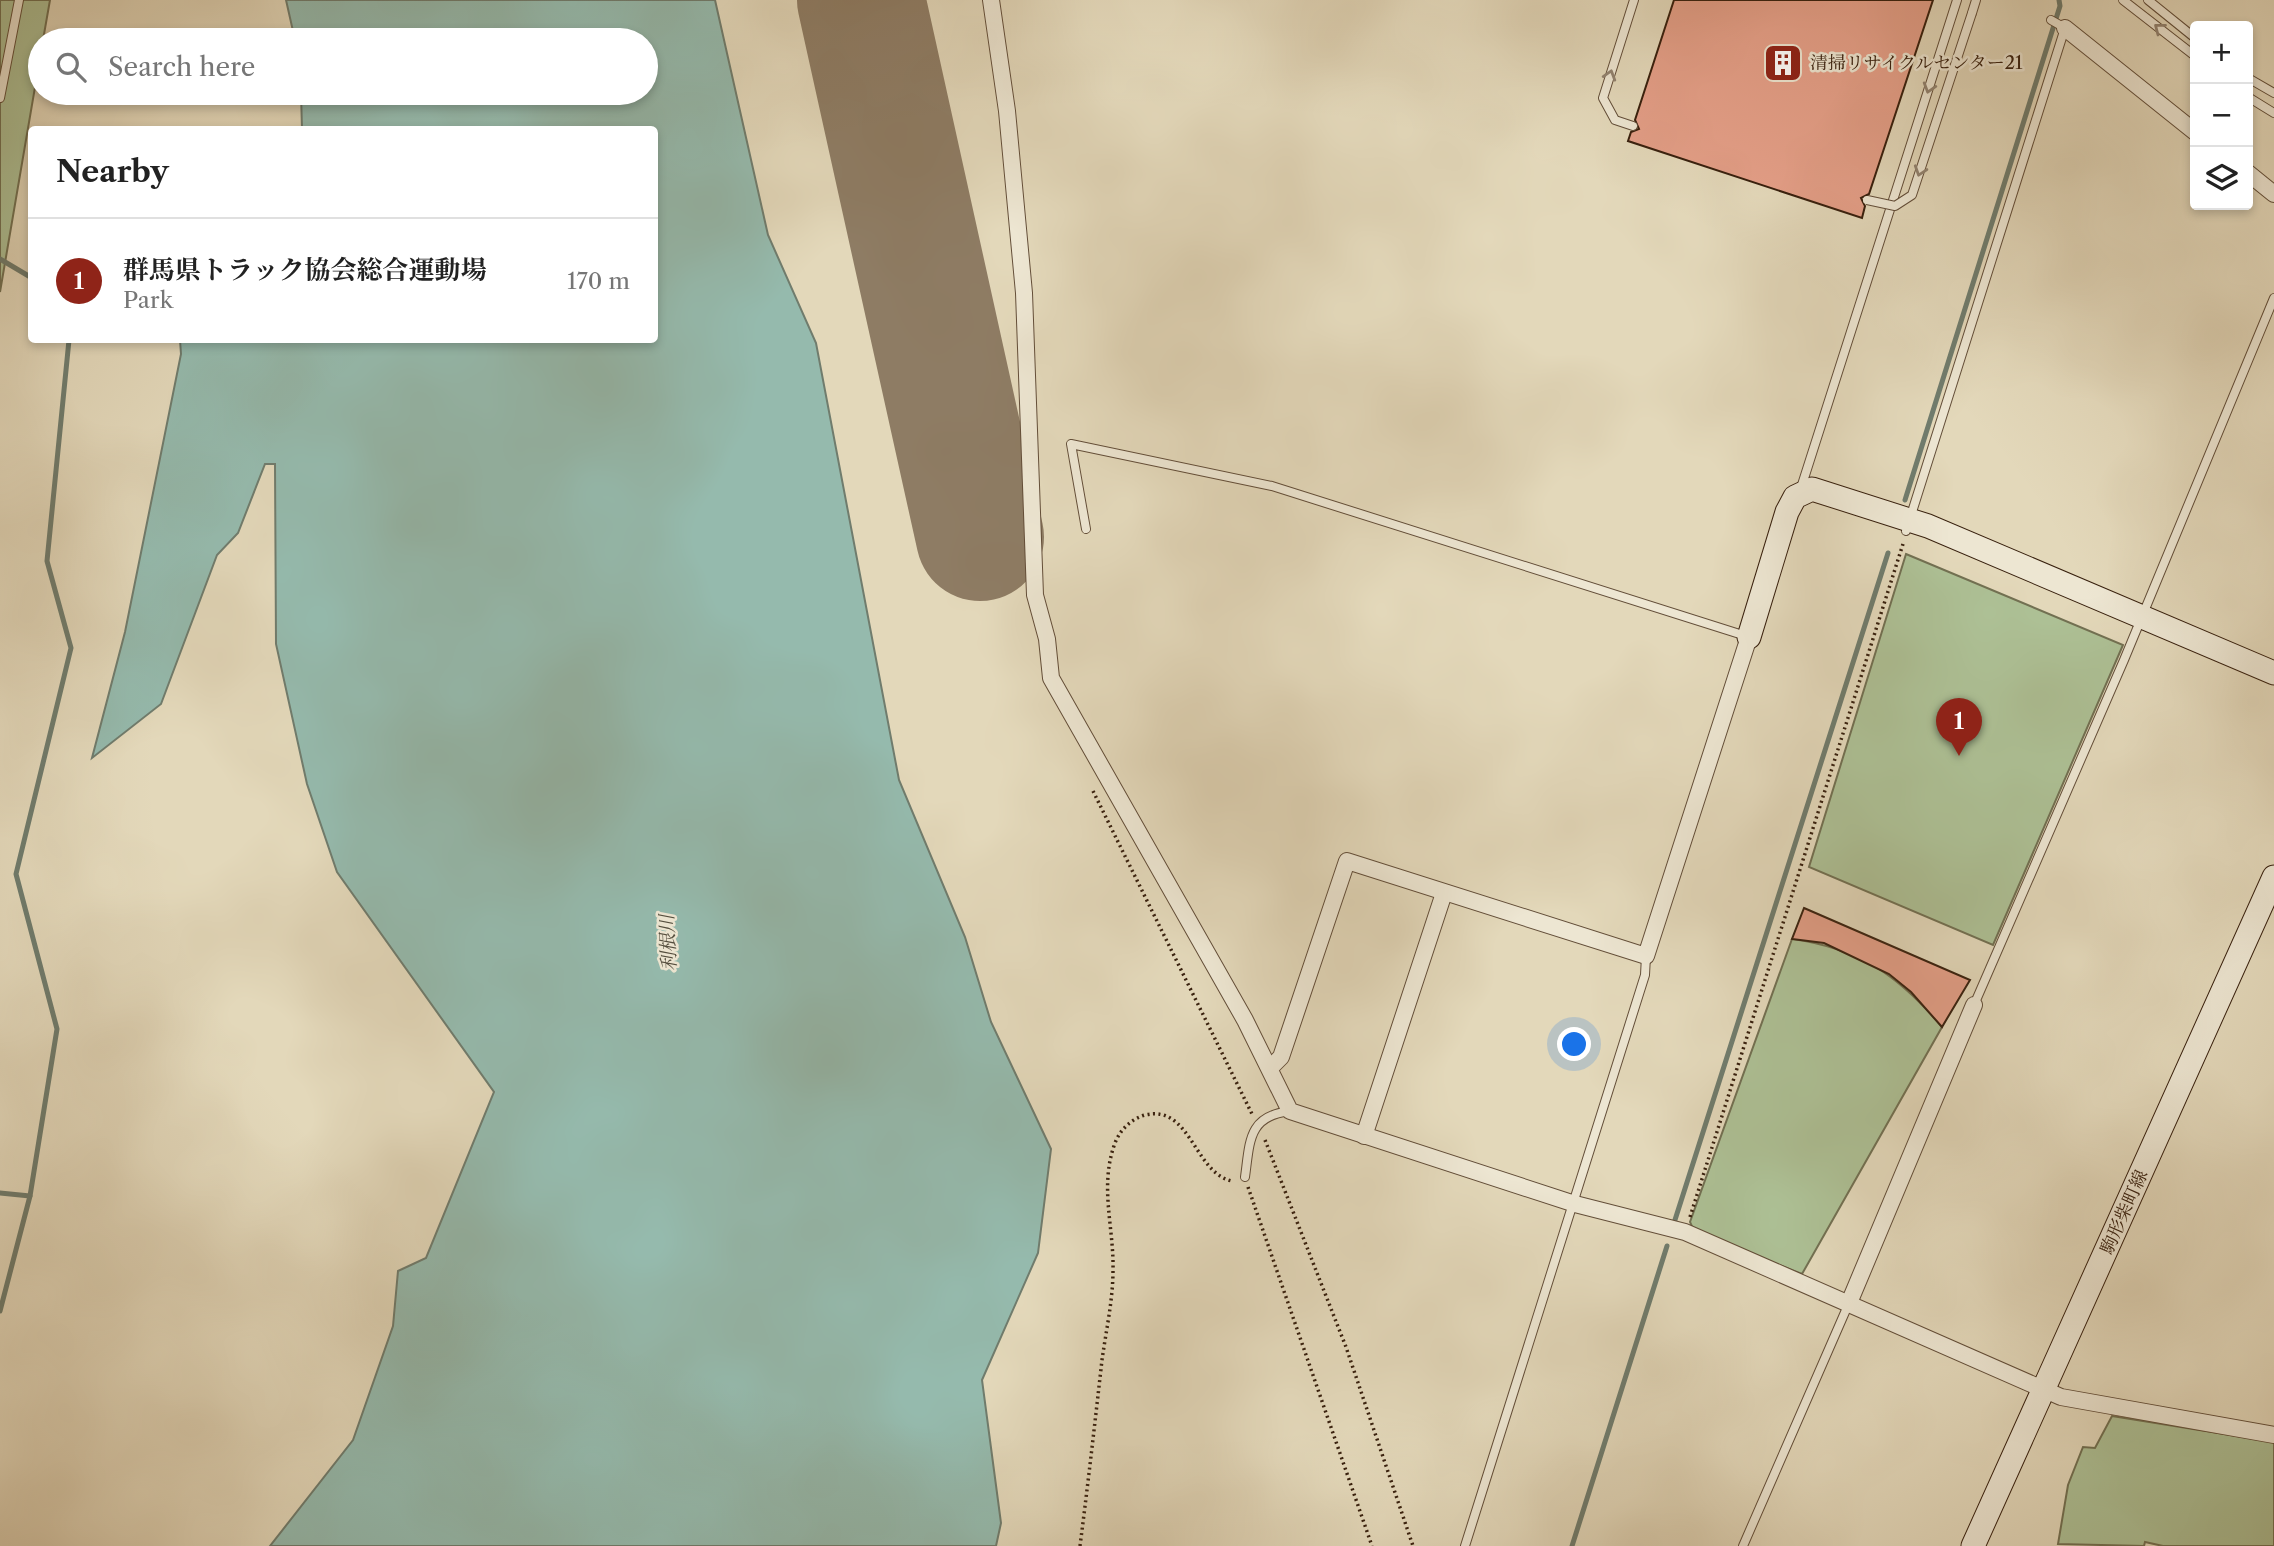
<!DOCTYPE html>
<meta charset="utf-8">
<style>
:root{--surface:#fff;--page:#f6f6f6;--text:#222;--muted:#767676;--line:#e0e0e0;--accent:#8f2418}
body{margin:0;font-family:"Libre Caslon Text","Noto Serif JP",serif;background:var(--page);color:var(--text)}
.controls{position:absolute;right:21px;top:21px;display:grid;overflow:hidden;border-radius:7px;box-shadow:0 4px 10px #0003}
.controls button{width:63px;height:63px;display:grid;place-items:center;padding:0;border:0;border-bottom:2px solid var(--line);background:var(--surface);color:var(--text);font:35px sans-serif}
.you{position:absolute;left:1575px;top:1045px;width:24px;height:24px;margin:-18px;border:5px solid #fff;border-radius:50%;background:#1a73e8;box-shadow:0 0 0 10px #1a73e833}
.badge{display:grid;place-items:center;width:46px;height:46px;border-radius:50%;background:var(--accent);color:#fff;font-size:23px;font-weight:700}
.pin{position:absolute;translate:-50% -58px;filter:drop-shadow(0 2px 4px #0008)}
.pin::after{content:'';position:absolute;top:37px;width:24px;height:21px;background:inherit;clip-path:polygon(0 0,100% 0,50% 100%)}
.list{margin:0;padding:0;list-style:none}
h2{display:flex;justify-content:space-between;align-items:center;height:91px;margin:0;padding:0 28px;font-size:30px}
h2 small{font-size:23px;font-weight:400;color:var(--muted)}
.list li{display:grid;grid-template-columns:46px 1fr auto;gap:21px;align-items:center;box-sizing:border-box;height:126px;padding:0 28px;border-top:2px solid var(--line)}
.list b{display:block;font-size:26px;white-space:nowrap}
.list p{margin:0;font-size:23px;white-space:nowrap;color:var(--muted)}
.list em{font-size:23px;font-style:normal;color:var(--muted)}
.icon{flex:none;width:38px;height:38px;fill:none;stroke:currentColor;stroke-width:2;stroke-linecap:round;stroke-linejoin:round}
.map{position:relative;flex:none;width:2274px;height:1546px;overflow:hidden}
.search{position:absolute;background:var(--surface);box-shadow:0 4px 10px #0003;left:28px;top:28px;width:630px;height:77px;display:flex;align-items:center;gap:18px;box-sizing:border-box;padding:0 24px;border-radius:38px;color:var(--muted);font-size:26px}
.panel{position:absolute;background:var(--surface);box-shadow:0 4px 10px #0003;left:28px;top:126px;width:630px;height:217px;border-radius:7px}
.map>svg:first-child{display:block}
.green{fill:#adc095;stroke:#727052;stroke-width:2}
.water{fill:#95baad;stroke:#707c6d;stroke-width:2}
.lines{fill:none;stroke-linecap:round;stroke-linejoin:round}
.stream{stroke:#707c6d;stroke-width:5}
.runway{stroke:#8e7c64;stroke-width:128}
.building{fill:#e49f88;stroke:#38200e;stroke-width:2}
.lane-casing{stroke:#634e39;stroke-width:10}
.street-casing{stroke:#634e39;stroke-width:18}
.secondary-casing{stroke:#38200e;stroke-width:25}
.path{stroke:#38200e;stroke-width:3.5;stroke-dasharray:2 3.5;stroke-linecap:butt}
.lane{stroke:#ede6d2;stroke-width:8}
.street{stroke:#ede6d2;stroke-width:16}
.secondary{stroke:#ede6d2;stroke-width:23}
.lane-bridge-casing{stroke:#634e39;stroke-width:10;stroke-linecap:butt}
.lane-bridge{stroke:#ede6d2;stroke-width:8}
.oneway{stroke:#928370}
.labels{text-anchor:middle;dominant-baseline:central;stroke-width:5;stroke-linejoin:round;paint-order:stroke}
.poi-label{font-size:18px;fill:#38200e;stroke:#ede6d2;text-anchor:start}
.street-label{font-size:18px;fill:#38200e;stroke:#ede6d2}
.water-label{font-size:19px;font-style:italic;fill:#544e3e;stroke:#ede6d2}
</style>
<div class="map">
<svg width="2274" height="1546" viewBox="0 0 2274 1546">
<rect width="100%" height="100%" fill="#e3d8ba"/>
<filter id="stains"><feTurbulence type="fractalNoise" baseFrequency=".00286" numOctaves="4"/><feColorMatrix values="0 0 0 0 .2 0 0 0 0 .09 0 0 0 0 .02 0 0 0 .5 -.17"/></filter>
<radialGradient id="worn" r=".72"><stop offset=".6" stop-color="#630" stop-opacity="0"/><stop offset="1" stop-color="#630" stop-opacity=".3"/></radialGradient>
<g class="green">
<polygon points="0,0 50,0 43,40 40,40 40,58 0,292"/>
<polygon points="1906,554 2123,645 1993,945 1809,867"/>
<path d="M1792,939c67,9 107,37 150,88l-140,247 -108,-43 -4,-9z"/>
<polygon points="2112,1416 2274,1442 2274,1546 2163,1546 2145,1542 2144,1546 2058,1544 2068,1485 2083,1447 2095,1448"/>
</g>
<polygon class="water" points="286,0 715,0 768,235 816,343 899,780 965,937 991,1022 1051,1149 1038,1253 982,1380 1001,1523 996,1546 270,1546 353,1440 393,1326 398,1271 426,1258 494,1092 337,872 307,784 276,644 275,464 265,464 238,533 217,555 161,704 92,758 125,632 181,354 180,340 654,340 654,130 302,129 301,93 646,93 646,40 295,40"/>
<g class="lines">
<g class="stream">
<polyline points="0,259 32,278"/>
<polyline points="1905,500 2060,6 2059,0"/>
<polyline points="0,1193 30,1196"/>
<polyline points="1674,1223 1888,553"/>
<polyline points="0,1311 30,1196 57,1029 16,874 71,648 47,561 69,340"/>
<polyline points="1572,1546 1667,1246"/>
</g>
<polyline class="runway" points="861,0 980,537"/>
</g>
<g class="building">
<polygon points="1674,0 1933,0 1869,194 1861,198 1865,206 1862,218 1628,141 1631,132 1639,129 1635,120"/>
<polygon points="1804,908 1970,980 1942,1027 1911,992 1889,974 1824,943 1792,939"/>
</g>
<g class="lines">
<defs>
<g id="lane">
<polyline points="2123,0 2195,56"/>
<polyline points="2148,0 2195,38"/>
<polyline points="1972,13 1976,0"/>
<polyline points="2248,78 2274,93"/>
<polyline points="2248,97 2274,113"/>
<polyline points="0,98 19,0"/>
<polyline points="1633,126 1615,120 1603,98 1634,0"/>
<polyline points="1800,491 1957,0"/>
<polyline points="1086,529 1071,444 1272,486 1746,636"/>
<polyline points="1906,531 2065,28 2051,20"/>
<polyline points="1974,1005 2124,660 2274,298"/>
<path d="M1245,1177c5,-36 3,-61 45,-66"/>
<polyline points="1465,1546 1645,975 1646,956"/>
<polyline points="1743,1546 1849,1303"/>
</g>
<g id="street">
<polyline points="991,0 1007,111 1024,293 1035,595 1047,639 1051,678 1245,1020 1290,1111 1575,1204 1685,1232 2061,1397 2274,1435"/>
<polyline points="2065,28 2195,132"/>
<polyline points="2248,173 2274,194"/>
<polyline points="1271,1067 1281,1057 1347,861 1646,956 1749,637"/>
<polyline points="1364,1136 1444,893"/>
<polyline points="1849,1303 1974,1005"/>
</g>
<g id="secondary">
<polyline points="1749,637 1787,512 1795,497 1812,489 1928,526 2274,673"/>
<polyline points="1973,1546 2274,877"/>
</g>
</defs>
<use href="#lane" class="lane-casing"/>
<use href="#street" class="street-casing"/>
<use href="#secondary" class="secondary-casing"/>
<g class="path">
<polyline points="1093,791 1252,1114"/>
<polyline points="1265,1140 1346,1347 1413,1546"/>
<polyline points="1248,1187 1372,1546"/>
<polyline points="1690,1217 1903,544"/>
<path d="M1080,1546c8,-62 15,-124 22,-186 4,-29 11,-60 11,-90 1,-43 -14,-84 2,-127 5,-13 16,-24 30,-28 46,-11 49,58 87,66"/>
</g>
<use href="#lane" class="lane"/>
<use href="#street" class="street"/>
<use href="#secondary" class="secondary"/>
<defs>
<polyline id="lane-bridge" points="1867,200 1895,206 1912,195 1972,13"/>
</defs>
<use href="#lane-bridge" class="lane-bridge-casing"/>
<use href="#lane-bridge" class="lane-bridge"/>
</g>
<defs><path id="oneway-chevron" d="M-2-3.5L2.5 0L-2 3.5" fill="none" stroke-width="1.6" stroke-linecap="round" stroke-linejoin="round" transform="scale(1.75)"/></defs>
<g class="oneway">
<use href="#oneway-chevron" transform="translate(2159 28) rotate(-142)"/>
<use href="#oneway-chevron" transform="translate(1610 75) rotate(-73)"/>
<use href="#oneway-chevron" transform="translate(1929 88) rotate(107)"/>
<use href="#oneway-chevron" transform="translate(1920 171) rotate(108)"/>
</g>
<defs>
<symbol id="building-square" viewBox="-11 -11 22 22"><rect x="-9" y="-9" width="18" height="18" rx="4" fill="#8f2418" stroke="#ede6d2"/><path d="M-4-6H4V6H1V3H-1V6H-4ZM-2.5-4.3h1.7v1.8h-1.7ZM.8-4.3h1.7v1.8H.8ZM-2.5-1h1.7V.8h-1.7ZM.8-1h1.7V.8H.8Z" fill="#fff"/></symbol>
</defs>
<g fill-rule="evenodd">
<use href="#building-square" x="1761" y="41" width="44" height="44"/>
</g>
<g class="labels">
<g class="poi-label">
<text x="1810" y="63">清掃リサイクルセンター21</text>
</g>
<g class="street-label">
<text transform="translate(2124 1212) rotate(-66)">駒形柴町線</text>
</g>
<g class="water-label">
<text transform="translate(668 943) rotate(-93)">利根川</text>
</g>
</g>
<rect width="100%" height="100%" filter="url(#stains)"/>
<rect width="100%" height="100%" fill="url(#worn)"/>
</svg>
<div class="controls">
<button>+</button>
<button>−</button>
<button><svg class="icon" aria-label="layers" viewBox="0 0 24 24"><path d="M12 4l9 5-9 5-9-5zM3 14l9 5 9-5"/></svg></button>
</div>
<div class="you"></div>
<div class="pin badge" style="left:1959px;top:756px">1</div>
<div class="search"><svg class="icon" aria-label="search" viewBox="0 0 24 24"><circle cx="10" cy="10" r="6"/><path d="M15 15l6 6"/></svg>Search here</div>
<section class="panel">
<h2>Nearby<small></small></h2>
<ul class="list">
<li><span class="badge">1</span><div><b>群馬県トラック協会総合運動場</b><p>Park</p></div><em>170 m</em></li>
</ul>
</section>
</div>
